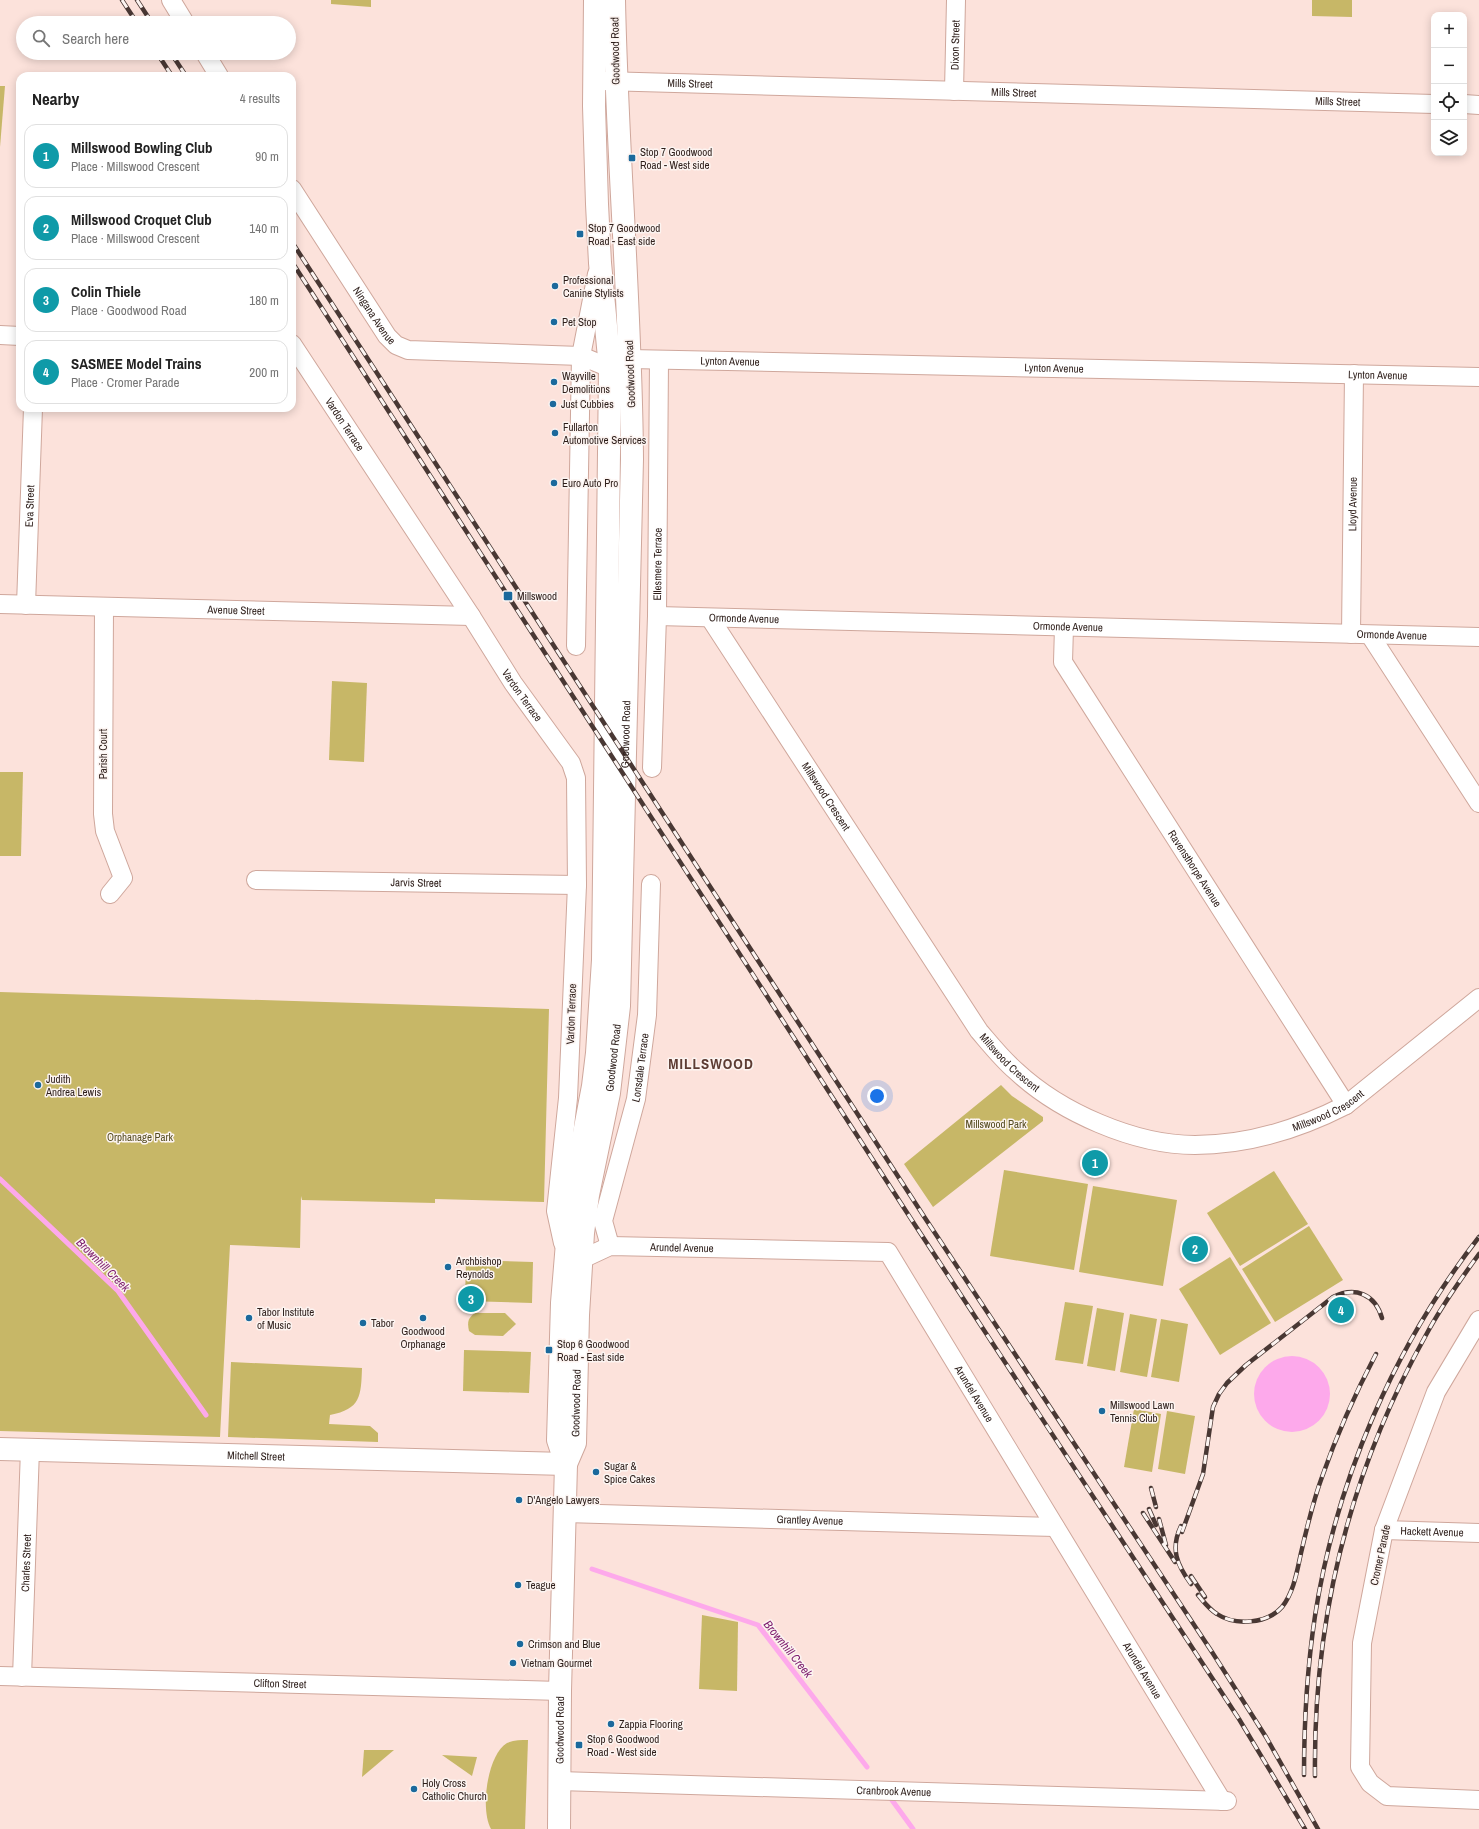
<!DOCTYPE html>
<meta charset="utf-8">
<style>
:root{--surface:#fff;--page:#f6f6f6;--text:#222;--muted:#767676;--line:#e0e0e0;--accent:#1b699c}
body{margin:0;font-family:"Archivo Narrow",sans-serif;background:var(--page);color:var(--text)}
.controls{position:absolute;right:12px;top:12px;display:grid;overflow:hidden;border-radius:8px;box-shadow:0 2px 10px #0003}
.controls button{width:36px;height:36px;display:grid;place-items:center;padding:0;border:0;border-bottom:1px solid var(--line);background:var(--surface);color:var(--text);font:20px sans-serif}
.you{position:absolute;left:877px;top:1096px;width:14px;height:14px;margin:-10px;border:3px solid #fff;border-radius:50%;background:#1a73e8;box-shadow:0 0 0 6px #1a73e833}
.badge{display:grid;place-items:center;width:26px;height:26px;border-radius:50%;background:var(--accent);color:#fff;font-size:13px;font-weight:700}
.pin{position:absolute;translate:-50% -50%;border:2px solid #fff;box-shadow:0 1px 4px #0006}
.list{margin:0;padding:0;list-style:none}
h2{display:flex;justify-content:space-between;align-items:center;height:52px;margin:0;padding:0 16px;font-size:17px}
h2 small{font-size:13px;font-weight:400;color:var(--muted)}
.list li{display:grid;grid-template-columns:26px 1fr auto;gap:12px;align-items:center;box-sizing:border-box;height:64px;margin:0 8px 8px;padding:0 8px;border:1px solid var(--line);border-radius:12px}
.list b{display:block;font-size:15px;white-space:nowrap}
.list p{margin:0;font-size:13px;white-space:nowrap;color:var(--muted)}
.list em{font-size:13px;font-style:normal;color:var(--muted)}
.icon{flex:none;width:22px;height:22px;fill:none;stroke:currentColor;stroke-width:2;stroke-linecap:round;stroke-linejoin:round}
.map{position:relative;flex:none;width:1479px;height:1829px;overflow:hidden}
.search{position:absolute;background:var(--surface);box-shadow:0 2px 10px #0003;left:16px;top:16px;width:280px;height:44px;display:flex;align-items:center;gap:10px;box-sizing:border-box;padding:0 14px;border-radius:22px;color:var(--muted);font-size:15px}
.panel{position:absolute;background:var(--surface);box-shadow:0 2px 10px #0003;left:16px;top:72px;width:280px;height:340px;border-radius:12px}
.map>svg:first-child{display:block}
.green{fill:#c7b767}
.water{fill:#fda9eb}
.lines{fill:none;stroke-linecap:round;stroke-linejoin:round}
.stream{stroke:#fda9eb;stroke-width:5}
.street-casing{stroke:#cfa79c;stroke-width:20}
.secondary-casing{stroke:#cfa79c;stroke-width:24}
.street{stroke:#fff;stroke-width:18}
.secondary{stroke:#fff;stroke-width:22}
.rail-casing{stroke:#493834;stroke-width:4.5}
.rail{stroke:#fcf4f1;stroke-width:3;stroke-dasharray:9;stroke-linecap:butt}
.poi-dot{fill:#1b699c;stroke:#fcf4f1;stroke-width:1.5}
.labels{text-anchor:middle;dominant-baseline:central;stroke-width:3;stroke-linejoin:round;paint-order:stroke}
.street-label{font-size:11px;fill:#2d1e1a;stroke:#fcf4f1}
.poi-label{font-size:11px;fill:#2d1e1a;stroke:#fcf4f1;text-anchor:start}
.park-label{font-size:11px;fill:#554c20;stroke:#fcf4f1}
.water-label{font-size:12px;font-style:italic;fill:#7f2070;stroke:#fcf4f1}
.district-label{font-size:15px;font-weight:bold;letter-spacing:1px;fill:#5d3c33;stroke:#fcf4f1}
</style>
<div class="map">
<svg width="1479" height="1829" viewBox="0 0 1479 1829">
<rect width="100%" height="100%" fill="#fce2db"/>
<g class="green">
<polygon points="331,0 371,0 371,7 331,4"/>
<polygon points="1312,0 1352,0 1352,17 1312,16"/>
<polygon points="0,86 5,86 0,147"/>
<polygon points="332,681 367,683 364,762 329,760"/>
<polygon points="0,772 23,772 21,856 0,856"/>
<polygon points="0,992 549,1009 544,1202 435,1199 435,1203 302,1200 301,1196 300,1248 230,1245 220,1437 0,1431"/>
<polygon points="1001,1085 1012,1096 1043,1117 1043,1121 933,1207 904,1164"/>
<polygon points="1004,1170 1088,1184 1074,1270 990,1256"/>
<polygon points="1274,1171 1308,1224 1240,1266 1207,1213"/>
<polygon points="1093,1186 1177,1200 1163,1286 1079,1272"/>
<polygon points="1309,1226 1343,1280 1275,1322 1242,1269"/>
<polygon points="1230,1257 1271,1323 1220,1355 1179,1289"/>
<polygon points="466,1260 533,1262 532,1303 465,1301"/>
<polygon points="1065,1302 1093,1306 1083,1364 1055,1360"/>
<polygon points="1097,1308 1124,1313 1115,1371 1087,1366"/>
<path d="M475,1313h30l11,11 -13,12 -28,-1 -6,-4c-2,-9 -1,-13 6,-18z"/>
<polygon points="1130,1314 1157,1319 1147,1377 1120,1372"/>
<polygon points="1161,1319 1188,1324 1179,1382 1151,1377"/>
<polygon points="464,1350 531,1352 529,1393 463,1391"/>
<path d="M231,1362l131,6c-1,28 -1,41 -32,47l-1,9 41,2 8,7v9l-150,-5z"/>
<polygon points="1134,1409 1161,1414 1152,1472 1124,1467"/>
<polygon points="1167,1411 1195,1416 1185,1474 1158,1469"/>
<polygon points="702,1615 738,1622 737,1691 699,1689"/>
<path d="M528,1740l-3,89h-34c-11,-19 -4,-74 16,-86 7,-3 14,-3 21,-3z"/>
<polygon points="364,1750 394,1750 362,1777"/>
<polygon points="442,1755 477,1757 472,1776"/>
</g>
<circle class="water" cx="1292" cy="1394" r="38"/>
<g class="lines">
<g class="stream">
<polyline points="0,1179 118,1291 206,1415"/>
<polyline points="592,1569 758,1625 867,1767"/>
<polyline points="889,1796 913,1829"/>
</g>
<defs>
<g id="street">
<polyline points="171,0 185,23"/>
<polyline points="205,53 219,76"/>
<path id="s1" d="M603,81l831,23"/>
<path id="s2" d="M954,91l2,-91"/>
<polyline points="1464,104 1479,105"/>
<path id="s3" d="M292,189l95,147 9,9 12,5 173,6 29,12"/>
<polyline points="0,335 20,336"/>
<path id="s4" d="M292,344l179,272 42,67 58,80 5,15 1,107 -9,213 -12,113 7,32"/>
<path id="s5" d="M630,359l849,18"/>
<path id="s6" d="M0,604l471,12"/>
<path id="s7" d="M26,605l7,-197"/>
<polyline points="104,607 103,814 105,831 123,878 110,894"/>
<path id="s8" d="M657,616l822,21"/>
<path id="s9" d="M710,618l269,413c12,14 23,28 37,40 44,41 118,74 179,74 53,0 104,-16 151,-40l133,-107"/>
<path id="s10" d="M1064,627l-1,35 283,443"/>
<path id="s11" d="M1351,634l3,-260"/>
<polyline points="1370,635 1479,803"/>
<polyline points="576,646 581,356 597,274"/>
<path id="s12" d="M652,768l5,-152 2,-256"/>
<path id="s13" d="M256,880l321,5"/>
<path id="s14" d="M610,1246l-7,-25 33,-122 11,-84 4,-131"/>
<path id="s15" d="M580,1260l30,-14 278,6 334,549"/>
<polyline points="1479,1320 1436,1392 1384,1530 1362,1643 1360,1767 1370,1783 1387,1796 1479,1800"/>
<path id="s16" d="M565,1513l490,14"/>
<path id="s17" d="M1384,1530l95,3"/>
<path id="s18" d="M0,1676l560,15"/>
<path id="s19" d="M22,1677l8,-228"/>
<path id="s20" d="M559,1781l668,20"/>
</g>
<g id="secondary">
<path id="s21" d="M0,1449l566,15"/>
<polyline points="566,1464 558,1440 562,1303 570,1207 593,1086 597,1053 603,960 610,368 600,263 597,204 594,106 595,0"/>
<path id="s22" d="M559,1829l1,-138 6,-227 9,-21 3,-128 5,-82 5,-38 21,-102 10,-87 13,-547c-1,-153 -15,-306 -18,-459"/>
</g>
</defs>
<use href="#street" class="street-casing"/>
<use href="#secondary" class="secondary-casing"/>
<use href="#street" class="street"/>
<use href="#secondary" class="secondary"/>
<defs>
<g id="rail">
<polyline points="122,0 137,23"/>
<polyline points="137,0 152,23"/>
<polyline points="157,53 172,76"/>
<polyline points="171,53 186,76"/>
<polyline points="292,242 925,1218 1212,1652 1266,1737 1318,1829"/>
<polyline points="292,262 915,1225 1239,1719 1305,1829"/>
<polyline points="1151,1488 1156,1507"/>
<polyline points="1149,1509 1156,1525"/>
<polyline points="1143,1513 1175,1562"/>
<polyline points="1159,1519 1166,1545"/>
<path d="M1181,1526c-11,23 -4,39 10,58"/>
<path d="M1182,1532l21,-58 10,-67 6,-13 8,-11 19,-18 87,-68c22,-11 42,-3 49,21"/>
<polyline points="1191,1576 1205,1597"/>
<path d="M1198,1595c6,7 11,14 19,19 18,12 50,10 65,-7 12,-15 15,-36 19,-54 6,-26 12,-52 21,-76 15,-43 33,-83 54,-123"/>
<path d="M1304,1775c0,-53 3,-106 11,-159 21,-136 80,-271 164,-379"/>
<path d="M1315,1776c-2,-157 34,-303 111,-441 15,-28 34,-55 53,-81"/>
</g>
</defs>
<use href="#rail" class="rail-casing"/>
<use href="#rail" class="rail"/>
</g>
<g class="poi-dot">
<rect x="628" y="154" width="8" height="8" rx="2"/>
<rect x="576" y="230" width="8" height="8" rx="2"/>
<circle cx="555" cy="286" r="4"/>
<circle cx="554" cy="322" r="4"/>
<circle cx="554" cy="382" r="4"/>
<circle cx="553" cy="404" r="4"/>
<circle cx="555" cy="433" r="4"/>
<circle cx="554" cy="483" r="4"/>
<rect x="503" y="591" width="10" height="10" rx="2"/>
<circle cx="38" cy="1085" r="4"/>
<circle cx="448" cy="1267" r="4"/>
<circle cx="249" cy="1318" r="4"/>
<circle cx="423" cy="1318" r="4"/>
<circle cx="363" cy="1323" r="4"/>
<rect x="545" y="1346" width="8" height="8" rx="2"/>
<circle cx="1102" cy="1411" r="4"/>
<circle cx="596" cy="1472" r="4"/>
<circle cx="519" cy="1500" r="4"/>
<circle cx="518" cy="1585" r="4"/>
<circle cx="520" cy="1644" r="4"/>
<circle cx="513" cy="1663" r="4"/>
<circle cx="611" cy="1724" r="4"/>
<rect x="575" y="1741" width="8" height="8" rx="2"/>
<circle cx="414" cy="1789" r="4"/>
</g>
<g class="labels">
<g class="street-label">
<text stroke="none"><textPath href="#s2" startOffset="46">Dixon Street</textPath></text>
<text transform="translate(615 51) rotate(-91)">Goodwood Road</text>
<text stroke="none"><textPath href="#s1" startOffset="87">Mills Street</textPath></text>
<text stroke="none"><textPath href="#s1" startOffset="411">Mills Street</textPath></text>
<text stroke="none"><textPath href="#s1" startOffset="735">Mills Street</textPath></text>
<text stroke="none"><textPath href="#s3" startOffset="151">Ningana Avenue</textPath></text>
<text stroke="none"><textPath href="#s5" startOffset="100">Lynton Avenue</textPath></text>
<text stroke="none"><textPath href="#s5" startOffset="424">Lynton Avenue</textPath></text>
<text transform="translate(630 374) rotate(-92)">Goodwood Road</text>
<text stroke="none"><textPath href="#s5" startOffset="748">Lynton Avenue</textPath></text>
<text stroke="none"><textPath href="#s4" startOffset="96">Vardon Terrace</textPath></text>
<text stroke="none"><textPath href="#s11" startOffset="130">Lloyd Avenue</textPath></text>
<text stroke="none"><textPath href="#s7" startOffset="99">Eva Street</textPath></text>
<text stroke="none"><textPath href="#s12" startOffset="204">Ellesmere Terrace</textPath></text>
<text stroke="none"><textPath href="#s6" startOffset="236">Avenue Street</textPath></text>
<text stroke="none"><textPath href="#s8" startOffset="87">Ormonde Avenue</textPath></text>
<text stroke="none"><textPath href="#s8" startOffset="411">Ormonde Avenue</textPath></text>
<text stroke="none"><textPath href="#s8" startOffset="735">Ormonde Avenue</textPath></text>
<text stroke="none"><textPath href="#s4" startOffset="420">Vardon Terrace</textPath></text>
<text stroke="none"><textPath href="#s22" startOffset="1100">Goodwood Road</textPath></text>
<text transform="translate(103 754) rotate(-90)">Parish Court</text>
<text stroke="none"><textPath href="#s9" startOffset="213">Millswood Crescent</textPath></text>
<text stroke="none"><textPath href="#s10" startOffset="280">Ravensthorpe Avenue</textPath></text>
<text stroke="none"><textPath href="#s13" startOffset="160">Jarvis Street</textPath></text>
<text transform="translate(571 1014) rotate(-88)">Vardon Terrace</text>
<text stroke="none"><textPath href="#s22" startOffset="776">Goodwood Road</textPath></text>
<text stroke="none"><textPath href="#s9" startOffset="537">Millswood Crescent</textPath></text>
<text stroke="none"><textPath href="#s14" startOffset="184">Lonsdale Terrace</textPath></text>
<text stroke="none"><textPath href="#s9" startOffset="884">Millswood Crescent</textPath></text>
<text stroke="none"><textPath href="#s15" startOffset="105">Arundel Avenue</textPath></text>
<text stroke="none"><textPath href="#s15" startOffset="477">Arundel Avenue</textPath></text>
<text stroke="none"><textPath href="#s22" startOffset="428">Goodwood Road</textPath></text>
<text stroke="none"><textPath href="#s21" startOffset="256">Mitchell Street</textPath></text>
<text stroke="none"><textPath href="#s16" startOffset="245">Grantley Avenue</textPath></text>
<text stroke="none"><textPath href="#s17" startOffset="48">Hackett Avenue</textPath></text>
<text transform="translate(1380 1555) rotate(-78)">Cromer Parade</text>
<text stroke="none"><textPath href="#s19" startOffset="114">Charles Street</textPath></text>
<text stroke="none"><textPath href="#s15" startOffset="801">Arundel Avenue</textPath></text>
<text stroke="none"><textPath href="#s18" startOffset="280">Clifton Street</textPath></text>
<text stroke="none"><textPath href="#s22" startOffset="99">Goodwood Road</textPath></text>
<text stroke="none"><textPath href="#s20" startOffset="335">Cranbrook Avenue</textPath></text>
</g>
<g class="poi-label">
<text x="640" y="152">Stop 7 Goodwood<tspan x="640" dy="13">Road - West side</tspan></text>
<text x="588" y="228">Stop 7 Goodwood<tspan x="588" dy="13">Road - East side</tspan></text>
<text x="563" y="280">Professional<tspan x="563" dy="13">Canine Stylists</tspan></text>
<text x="562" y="322">Pet Stop</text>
<text x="562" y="376">Wayville<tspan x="562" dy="13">Demolitions</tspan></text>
<text x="561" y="404">Just Cubbies</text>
<text x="563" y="427">Fullarton<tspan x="563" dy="13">Automotive Services</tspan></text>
<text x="562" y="483">Euro Auto Pro</text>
<text x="517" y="596">Millswood</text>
<text x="46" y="1079">Judith<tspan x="46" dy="13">Andrea Lewis</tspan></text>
<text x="456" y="1261">Archbishop<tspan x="456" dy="13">Reynolds</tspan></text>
<text x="257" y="1312">Tabor Institute<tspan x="257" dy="13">of Music</tspan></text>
<text x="371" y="1323">Tabor</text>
<text x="423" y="1331" text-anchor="middle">Goodwood<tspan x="423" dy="13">Orphanage</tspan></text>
<text x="557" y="1344">Stop 6 Goodwood<tspan x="557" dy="13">Road - East side</tspan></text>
<text x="1110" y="1405">Millswood Lawn<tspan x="1110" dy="13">Tennis Club</tspan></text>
<text x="604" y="1466">Sugar &amp;<tspan x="604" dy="13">Spice Cakes</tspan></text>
<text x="527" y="1500">D'Angelo Lawyers</text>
<text x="526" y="1585">Teague</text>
<text x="528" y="1644">Crimson and Blue</text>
<text x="521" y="1663">Vietnam Gourmet</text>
<text x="619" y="1724">Zappia Flooring</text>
<text x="587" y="1739">Stop 6 Goodwood<tspan x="587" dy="13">Road - West side</tspan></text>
<text x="422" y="1783">Holy Cross<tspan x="422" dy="13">Catholic Church</tspan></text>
</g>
<g class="park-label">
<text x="996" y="1124">Millswood Park</text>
<text x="140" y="1137">Orphanage Park</text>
</g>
<g class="water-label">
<text transform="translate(103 1265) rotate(45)">Brownhill Creek</text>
<text transform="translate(788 1649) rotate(51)">Brownhill Creek</text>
</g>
<g class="district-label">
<text x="711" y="1063">MILLSWOOD</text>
</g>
</g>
</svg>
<div class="controls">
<button>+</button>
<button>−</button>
<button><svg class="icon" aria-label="locate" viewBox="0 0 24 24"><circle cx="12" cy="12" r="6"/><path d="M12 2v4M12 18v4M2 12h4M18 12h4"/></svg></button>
<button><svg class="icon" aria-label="layers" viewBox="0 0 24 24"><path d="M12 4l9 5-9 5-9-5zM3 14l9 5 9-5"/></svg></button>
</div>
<div class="you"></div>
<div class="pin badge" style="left:1095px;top:1163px;background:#0f9aa8">1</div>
<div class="pin badge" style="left:1195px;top:1249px;background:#0f9aa8">2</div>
<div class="pin badge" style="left:471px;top:1299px;background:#0f9aa8">3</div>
<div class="pin badge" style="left:1341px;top:1310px;background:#0f9aa8">4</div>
<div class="search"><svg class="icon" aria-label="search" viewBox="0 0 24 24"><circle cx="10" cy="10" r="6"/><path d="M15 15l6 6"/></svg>Search here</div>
<section class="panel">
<h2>Nearby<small>4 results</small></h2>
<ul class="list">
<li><span class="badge" style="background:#0f9aa8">1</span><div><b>Millswood Bowling Club</b><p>Place · Millswood Crescent</p></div><em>90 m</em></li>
<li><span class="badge" style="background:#0f9aa8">2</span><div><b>Millswood Croquet Club</b><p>Place · Millswood Crescent</p></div><em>140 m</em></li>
<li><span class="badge" style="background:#0f9aa8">3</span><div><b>Colin Thiele</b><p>Place · Goodwood Road</p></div><em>180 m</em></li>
<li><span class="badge" style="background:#0f9aa8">4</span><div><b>SASMEE Model Trains</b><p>Place · Cromer Parade</p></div><em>200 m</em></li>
</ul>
</section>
</div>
